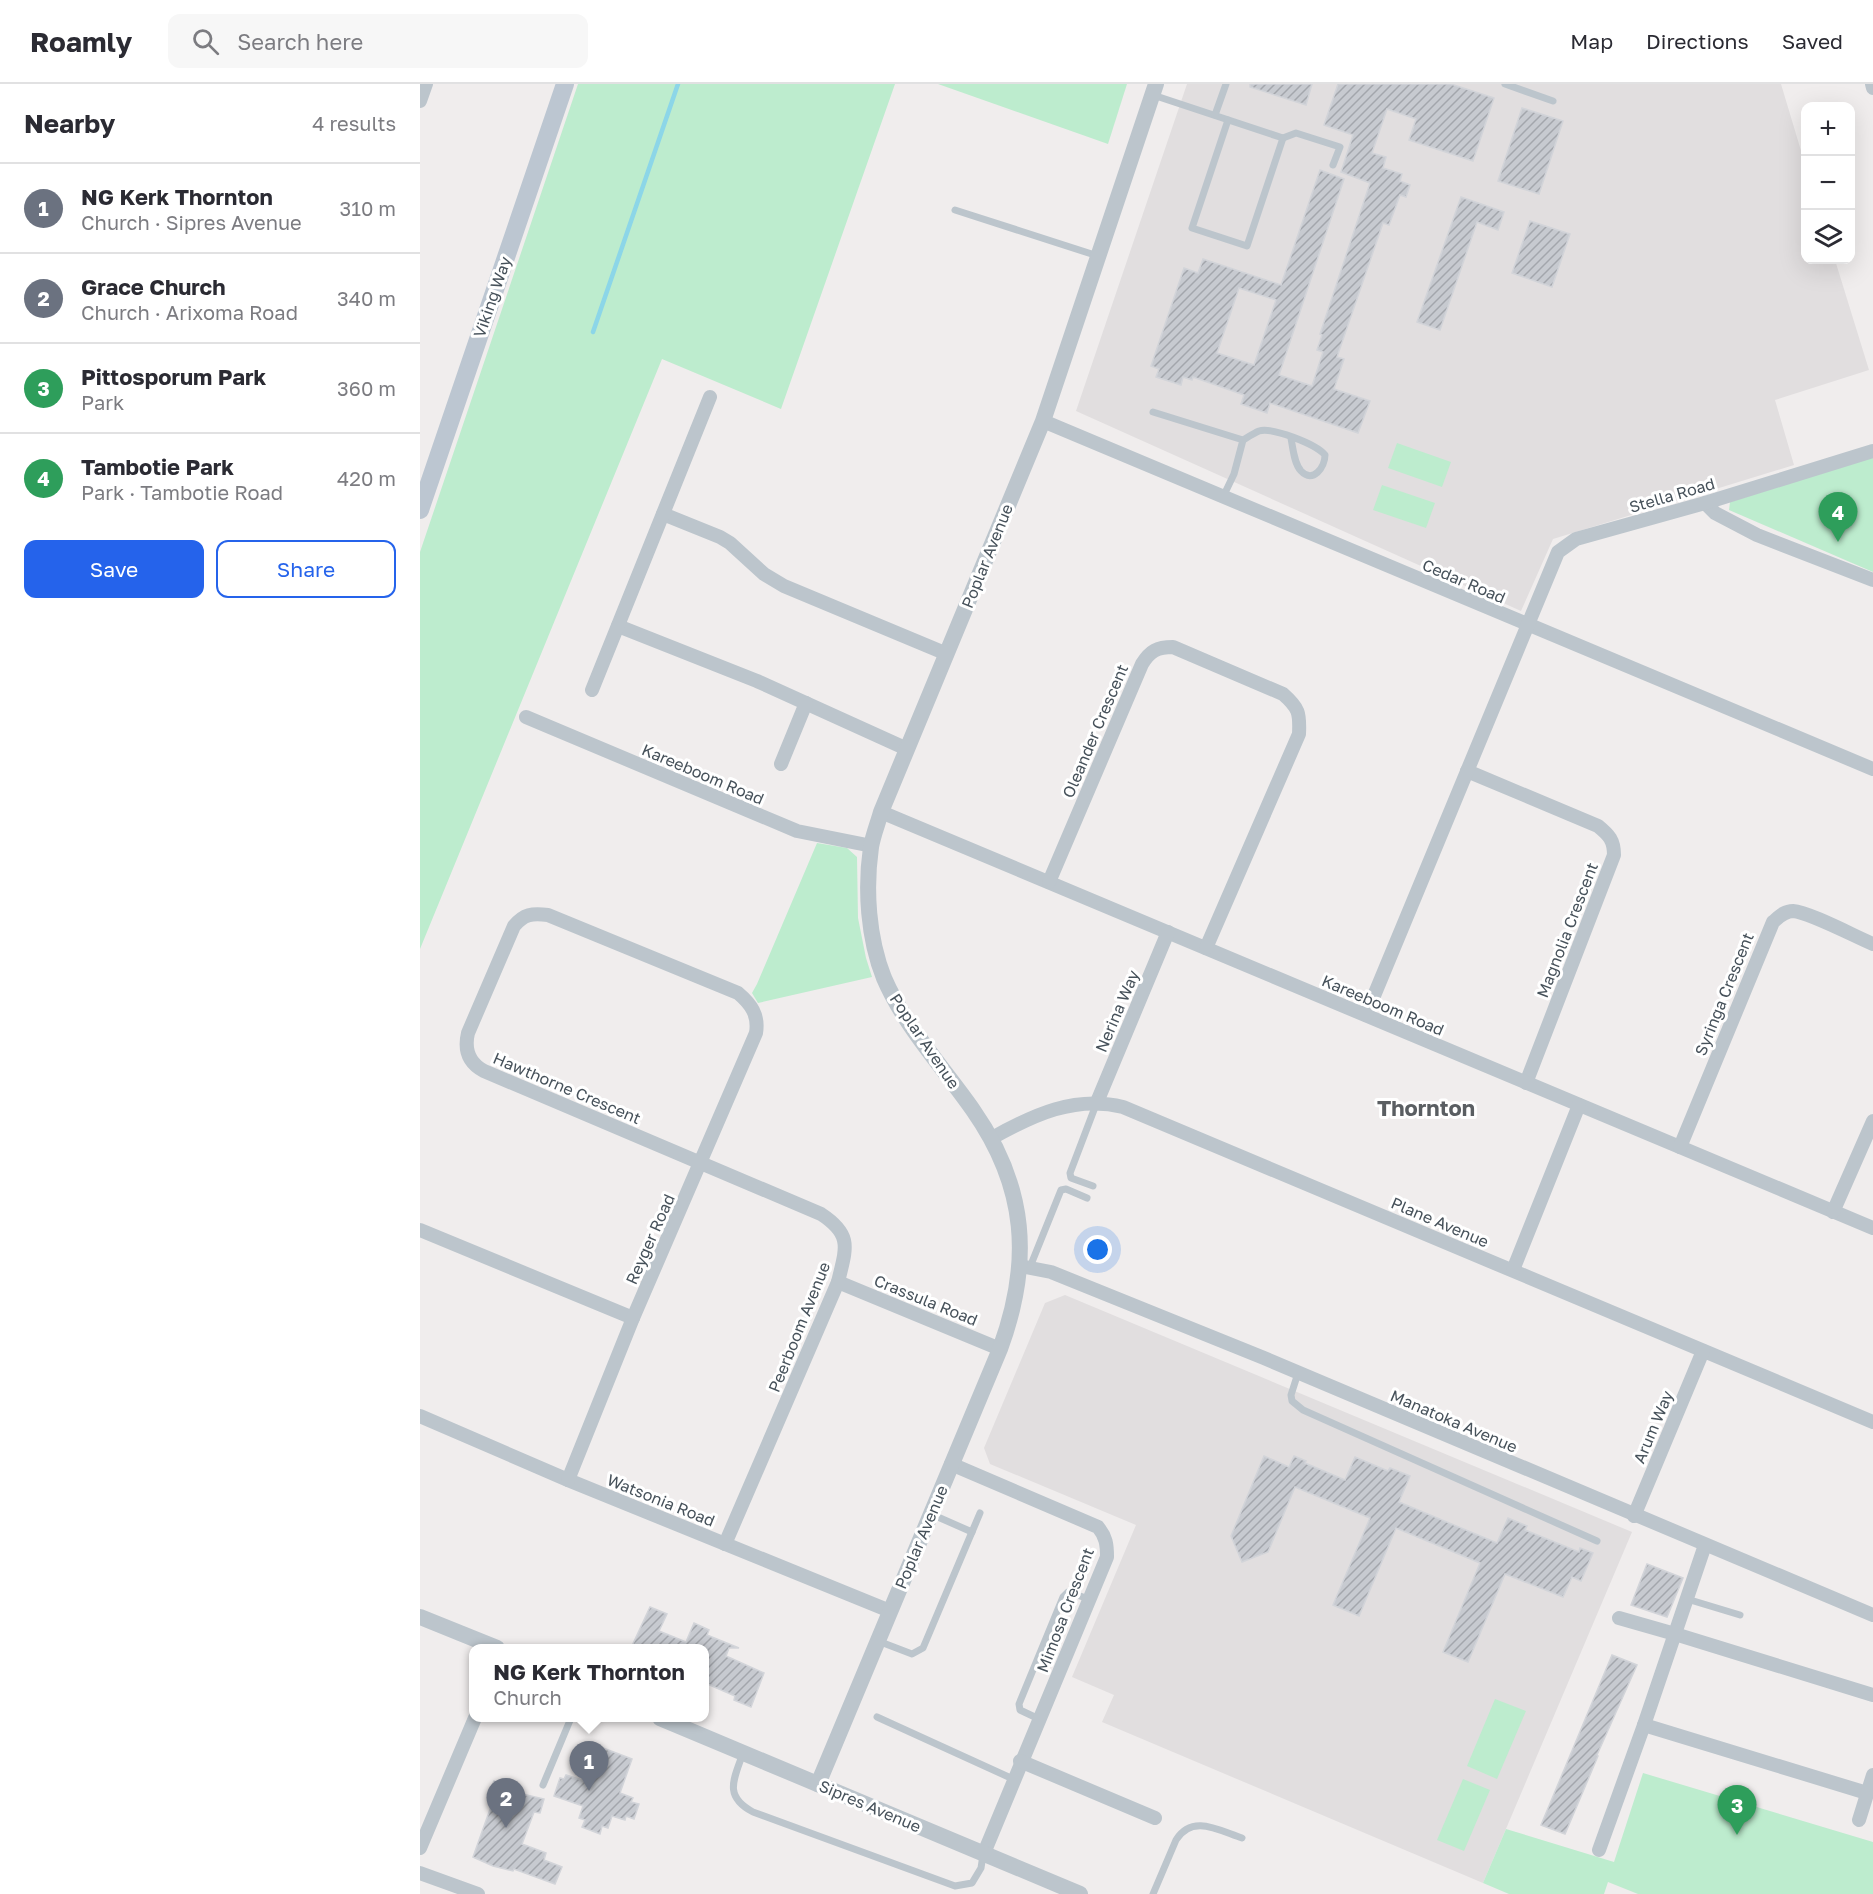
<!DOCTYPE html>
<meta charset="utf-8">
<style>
:root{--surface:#fff;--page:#f7f7f7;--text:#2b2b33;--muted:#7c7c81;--line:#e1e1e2;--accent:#2563eb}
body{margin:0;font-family:"Golos Text",sans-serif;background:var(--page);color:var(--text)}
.controls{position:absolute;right:18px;top:18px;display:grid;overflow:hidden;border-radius:12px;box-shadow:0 6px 24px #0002}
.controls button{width:54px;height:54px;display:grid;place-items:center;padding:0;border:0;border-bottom:2px solid var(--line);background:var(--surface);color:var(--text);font:30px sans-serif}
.you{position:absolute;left:678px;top:1166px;width:21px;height:21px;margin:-15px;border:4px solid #fff;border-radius:50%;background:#1a73e8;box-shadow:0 0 0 9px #1a73e833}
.badge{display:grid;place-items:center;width:39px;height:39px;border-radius:50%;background:var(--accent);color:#fff;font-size:20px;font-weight:700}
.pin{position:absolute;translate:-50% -50px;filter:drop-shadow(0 2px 3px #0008)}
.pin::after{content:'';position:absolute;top:32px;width:21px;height:18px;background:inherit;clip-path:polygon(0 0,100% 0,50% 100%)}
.popup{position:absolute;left:49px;top:1560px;width:240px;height:78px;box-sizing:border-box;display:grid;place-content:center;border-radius:12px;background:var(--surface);filter:drop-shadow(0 2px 4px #0005);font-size:20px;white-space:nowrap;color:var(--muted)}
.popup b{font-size:22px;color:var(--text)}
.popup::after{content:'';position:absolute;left:50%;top:100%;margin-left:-12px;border:12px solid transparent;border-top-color:var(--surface)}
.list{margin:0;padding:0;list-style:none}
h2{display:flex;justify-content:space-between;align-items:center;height:78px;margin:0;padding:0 24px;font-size:26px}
h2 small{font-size:20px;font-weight:400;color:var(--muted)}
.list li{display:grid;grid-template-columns:39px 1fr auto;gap:18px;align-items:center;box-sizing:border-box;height:90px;padding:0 24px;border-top:2px solid var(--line)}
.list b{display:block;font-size:22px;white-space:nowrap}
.list p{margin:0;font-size:20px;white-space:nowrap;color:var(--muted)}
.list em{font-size:20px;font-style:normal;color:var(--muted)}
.actions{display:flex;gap:12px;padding:18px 24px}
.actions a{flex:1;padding:14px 0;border:2px solid var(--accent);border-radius:12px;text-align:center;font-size:21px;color:var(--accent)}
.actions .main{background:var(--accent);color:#fff}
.icon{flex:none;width:33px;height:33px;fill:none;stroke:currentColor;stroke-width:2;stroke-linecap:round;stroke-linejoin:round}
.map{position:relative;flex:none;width:1453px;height:1810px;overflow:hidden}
header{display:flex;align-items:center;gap:36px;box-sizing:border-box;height:84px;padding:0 30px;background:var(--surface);border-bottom:2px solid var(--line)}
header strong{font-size:28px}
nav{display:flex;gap:33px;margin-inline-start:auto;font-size:21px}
.search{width:420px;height:54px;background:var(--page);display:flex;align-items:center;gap:15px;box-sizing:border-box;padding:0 21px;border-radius:12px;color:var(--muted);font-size:22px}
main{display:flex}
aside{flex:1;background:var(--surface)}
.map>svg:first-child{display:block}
.education{fill:#e1dedf}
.green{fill:#bdecce}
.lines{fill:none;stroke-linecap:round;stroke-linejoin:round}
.stream{stroke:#8cd6e8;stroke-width:4.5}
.building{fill:url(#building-hatch);stroke:#d2d4d9;stroke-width:1.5;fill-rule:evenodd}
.service{stroke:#bcc5cc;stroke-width:7}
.minor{stroke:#bcc5cc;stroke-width:14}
.tertiary{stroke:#bcc5cc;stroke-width:16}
.secondary{stroke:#bcc6d1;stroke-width:18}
.labels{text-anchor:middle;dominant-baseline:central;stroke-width:6;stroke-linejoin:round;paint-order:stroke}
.street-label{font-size:16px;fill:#46515a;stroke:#fff}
.district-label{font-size:22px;font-weight:bold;fill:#5a5e62;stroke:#fff}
</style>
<header>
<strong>Roamly</strong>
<div class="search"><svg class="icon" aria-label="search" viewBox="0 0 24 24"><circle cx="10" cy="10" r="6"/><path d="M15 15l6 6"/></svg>Search here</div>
<nav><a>Map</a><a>Directions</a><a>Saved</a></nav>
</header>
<main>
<aside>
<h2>Nearby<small>4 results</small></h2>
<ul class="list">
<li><span class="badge" style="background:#6b7280">1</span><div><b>NG Kerk Thornton</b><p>Church · Sipres Avenue</p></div><em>310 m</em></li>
<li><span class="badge" style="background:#6b7280">2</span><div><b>Grace Church</b><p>Church · Arixoma Road</p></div><em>340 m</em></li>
<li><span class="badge" style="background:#2e9e5b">3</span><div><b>Pittosporum Park</b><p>Park</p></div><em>360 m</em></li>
<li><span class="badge" style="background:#2e9e5b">4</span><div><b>Tambotie Park</b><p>Park · Tambotie Road</p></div><em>420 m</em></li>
</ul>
<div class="actions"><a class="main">Save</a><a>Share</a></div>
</aside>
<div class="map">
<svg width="1453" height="1810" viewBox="0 0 1453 1810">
<defs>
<pattern id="building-hatch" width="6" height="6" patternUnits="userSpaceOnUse" patternTransform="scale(1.5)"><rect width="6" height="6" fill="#c7cad0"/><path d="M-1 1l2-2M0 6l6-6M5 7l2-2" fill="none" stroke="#a3a6ac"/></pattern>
</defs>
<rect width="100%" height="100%" fill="#f0eded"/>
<g class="education">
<polygon points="767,0 1361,0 1385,80 1386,176 1415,176 1449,286 1355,316 1374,381 1133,455 1101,527 656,327"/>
<polygon points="645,1211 1212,1448 1063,1799 682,1638 694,1611 652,1593 716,1441 570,1380 564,1364 625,1219"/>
</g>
<g class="green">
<polygon points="158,0 475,0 361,325 242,275 0,865 0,468"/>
<polygon points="518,0 707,0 688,60"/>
<polygon points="977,359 1031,378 1022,403 968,384"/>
<polygon points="1453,373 1453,488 1309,426 1310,418"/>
<polygon points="962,401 1015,419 1006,444 953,426"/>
<polygon points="397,759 427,764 437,773 438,834 446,874 452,893 338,919 332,909 337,900"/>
<polygon points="1075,1615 1106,1627 1077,1695 1047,1682"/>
<polygon points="1223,1689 1453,1758 1453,1810 1218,1810 1188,1798 1184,1810 1089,1810 1063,1799 1086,1745 1194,1778"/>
<polygon points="1043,1695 1070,1706 1044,1767 1017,1756"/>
</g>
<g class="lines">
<polyline class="stream" points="173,248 258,0"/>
</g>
<g class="building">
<polygon points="830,0 892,0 886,21 830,3"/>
<path d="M918,0h113l43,14 -21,63 -64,-21 7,-21 -29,-10 -15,44 14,4 -3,11 19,6 -2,7 10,4 -4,12 -6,-2 -11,30 -6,-2 -46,134 7,2 -10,30 36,12 -12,32 -88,-30 -3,10 -26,-9 3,-9 -51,-18 -1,3 -9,-3 -2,8 -25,-8 3,-8 -8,-3 33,-98 14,5 5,-14 78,26 39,-115 24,9 -65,196 33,11 11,-34 -6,-2 5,-15 -2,-1 50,-151 -29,-11 12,-37 -29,-10zM819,204l37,12 -22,65 -37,-12z"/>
<polygon points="1102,24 1143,37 1119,110 1078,97"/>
<polygon points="1041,113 1084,128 1078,146 1057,138 1020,246 997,238"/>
<polygon points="1110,137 1150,150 1132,203 1092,189"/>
<polygon points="844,1372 869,1383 874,1372 886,1377 885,1379 925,1396 935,1373 968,1387 970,1384 990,1392 979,1418 1077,1459 1088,1434 1107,1442 1105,1446 1159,1468 1160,1464 1173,1469 1161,1497 1152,1493 1143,1513 1085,1490 1048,1578 1023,1568 1060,1479 976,1444 939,1532 913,1521 950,1434 875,1403 848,1468 822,1478 811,1452"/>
<polygon points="1227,1480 1263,1494 1247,1533 1211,1521"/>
<polygon points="230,1523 247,1530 239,1547 266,1558 274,1539 289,1546 287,1551 319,1564 309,1564 306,1572 344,1589 331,1623 314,1616 315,1612 285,1599 285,1564 211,1564"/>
<polygon points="1192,1571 1217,1581 1177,1671 1178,1672 1145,1750 1121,1741"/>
<polygon points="183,1664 212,1675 200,1709 213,1714 211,1718 219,1720 214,1735 206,1732 205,1736 192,1732 188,1744 182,1742 180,1750 162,1743 165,1736 159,1734 163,1722 134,1712 140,1694 144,1695 146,1691 165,1697 173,1675 179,1677"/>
<polygon points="74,1697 98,1709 124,1715 120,1729 114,1728 102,1760 126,1769 124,1776 142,1783 135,1800 94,1785 93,1787 73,1782 53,1773 74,1714 68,1710"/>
</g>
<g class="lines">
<g class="service">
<polyline points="1085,0 1133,17"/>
<polyline points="733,11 863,54 876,49 920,63 913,81"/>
<polyline points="795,31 806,0"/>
<polyline points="808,36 772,144 827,162 863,54"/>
<polyline points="535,126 678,172"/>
<polyline points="733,328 823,356 814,390 803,413"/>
<path d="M823,356c5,-3 11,-7 16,-9 13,-4 57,13 66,24 0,12 -12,29 -24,16 -7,-8 -8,-22 -10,-33"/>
<polyline points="673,1102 651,1094 650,1089 677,1018"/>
<polyline points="610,1183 641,1106 646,1105 667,1114"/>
<polyline points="878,1289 871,1311 872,1317 883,1326 1177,1457"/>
<polyline points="511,1430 552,1448"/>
<polyline points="1267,1515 1320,1531"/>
<polyline points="458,1557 492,1570 503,1564 560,1429"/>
<polyline points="457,1633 593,1695"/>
<polyline points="619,1635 600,1626 599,1620 643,1513 648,1508 669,1515"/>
<path d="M323,1669c-9,26 -20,43 10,59l202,74 17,-3 9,-15 2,-13"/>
<polyline points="123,1701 151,1634"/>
<path d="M733,1810l23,-54c16,-26 42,-10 66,-2"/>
</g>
<g class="minor">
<polyline points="1452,0 1453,4"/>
<polyline points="0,17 6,0"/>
<polyline points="623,337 1453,685"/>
<polyline points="1285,419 1295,429 1337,451 1453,496"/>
<polyline points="243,430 300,453 310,459 344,490 364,502 527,570"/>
<polyline points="198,542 337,597 487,665"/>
<polyline points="172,606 290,313"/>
<polyline points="106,633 377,747 452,762"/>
<polyline points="361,680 386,619"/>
<path d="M1047,687l131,55c11,9 16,14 16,29l-88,228"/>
<polyline points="461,728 1453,1144"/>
<path d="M629,798l93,-218c8,-13 15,-17 31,-17l110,47c16,14 17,19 16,40l-93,214"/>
<polyline points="946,931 1138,468 1156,455 1285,419 1453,367"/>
<polyline points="677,1018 748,848"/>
<path d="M572,1054c41,-23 83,-43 131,-31l750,315"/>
<path d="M1260,1063l93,-225c6,-5 11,-11 20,-11 16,1 63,26 80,33"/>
<polyline points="1413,1128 1453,1037"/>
<polyline points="0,1146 213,1234"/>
<polyline points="600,1182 631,1188 844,1274 1453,1531"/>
<polyline points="1093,1186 1159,1021"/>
<polyline points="418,1198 580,1265"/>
<polyline points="0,1332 148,1396 470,1527"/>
<path d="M531,1380l147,63c8,10 9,17 9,30l-123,296"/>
<path d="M148,1396l65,-162 123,-285c3,-18 -5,-29 -18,-40l-190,-78c-16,-2 -24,-1 -34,11l-46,107c-4,17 1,30 16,38l337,143c32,21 25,34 17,68l-113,262"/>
<polyline points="1214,1432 1283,1267"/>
<polyline points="1199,1534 1255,1550 1453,1611"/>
<polyline points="1224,1641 1447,1709"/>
<polyline points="600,1677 735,1734"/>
<polyline points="1439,1736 1453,1691"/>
<polyline points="0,1764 55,1634"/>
<polyline points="1179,1766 1224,1641 1285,1461"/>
<polyline points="0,1789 58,1810"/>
</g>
<g class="tertiary">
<polyline points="0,1533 77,1564"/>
<polyline points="240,1634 660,1810"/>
<path d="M398,1700l182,-435c32,-87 27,-162 -27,-239 -30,-43 -68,-83 -89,-132 -16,-40 -19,-89 -13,-131 2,-12 7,-24 10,-35l162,-391 113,-337"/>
</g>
<polyline class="secondary" points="0,426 145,0"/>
</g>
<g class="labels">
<g class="street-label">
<text transform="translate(72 213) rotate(-71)">Viking Way</text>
<text transform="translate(1252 411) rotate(-16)">Stella Road</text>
<text transform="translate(567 472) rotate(-68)">Poplar Avenue</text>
<text transform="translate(1044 497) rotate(23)">Cedar Road</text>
<text transform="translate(675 647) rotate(-67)">Oleander Crescent</text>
<text transform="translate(283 690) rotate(23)">Kareeboom Road</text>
<text transform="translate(1147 846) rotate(-69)">Magnolia Crescent</text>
<text transform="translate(1304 910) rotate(-68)">Syringa Crescent</text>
<text transform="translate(963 921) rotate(23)">Kareeboom Road</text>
<text transform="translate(697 927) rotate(-67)">Nerina Way</text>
<text transform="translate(505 957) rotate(56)">Poplar Avenue</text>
<text transform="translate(147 1004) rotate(23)">Hawthorne Crescent</text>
<text transform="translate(1020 1138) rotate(23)">Plane Avenue</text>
<text transform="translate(230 1155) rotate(-66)">Reyger Road</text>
<text transform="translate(506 1216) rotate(22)">Crassula Road</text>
<text transform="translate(379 1243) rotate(-68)">Peerboom Avenue</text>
<text transform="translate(1034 1337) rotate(23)">Manatoka Avenue</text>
<text transform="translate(1233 1343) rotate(-67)">Arum Way</text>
<text transform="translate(241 1416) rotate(22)">Watsonia Road</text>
<text transform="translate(501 1453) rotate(-67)">Poplar Avenue</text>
<text transform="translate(645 1526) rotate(-69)">Mimosa Crescent</text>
<text transform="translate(450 1722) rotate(23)">Sipres Avenue</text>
</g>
<g class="district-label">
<text x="1006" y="1023">Thornton</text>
</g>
</g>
</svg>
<div class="controls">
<button>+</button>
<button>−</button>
<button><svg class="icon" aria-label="layers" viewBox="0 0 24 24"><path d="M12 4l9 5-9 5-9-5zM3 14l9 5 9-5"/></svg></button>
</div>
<div class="you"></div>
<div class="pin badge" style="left:169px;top:1707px;background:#6b7280">1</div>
<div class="popup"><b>NG Kerk Thornton</b>Church</div>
<div class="pin badge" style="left:86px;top:1744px;background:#6b7280">2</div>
<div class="pin badge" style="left:1317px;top:1751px;background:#2e9e5b">3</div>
<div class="pin badge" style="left:1418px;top:458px;background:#2e9e5b">4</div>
</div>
</main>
